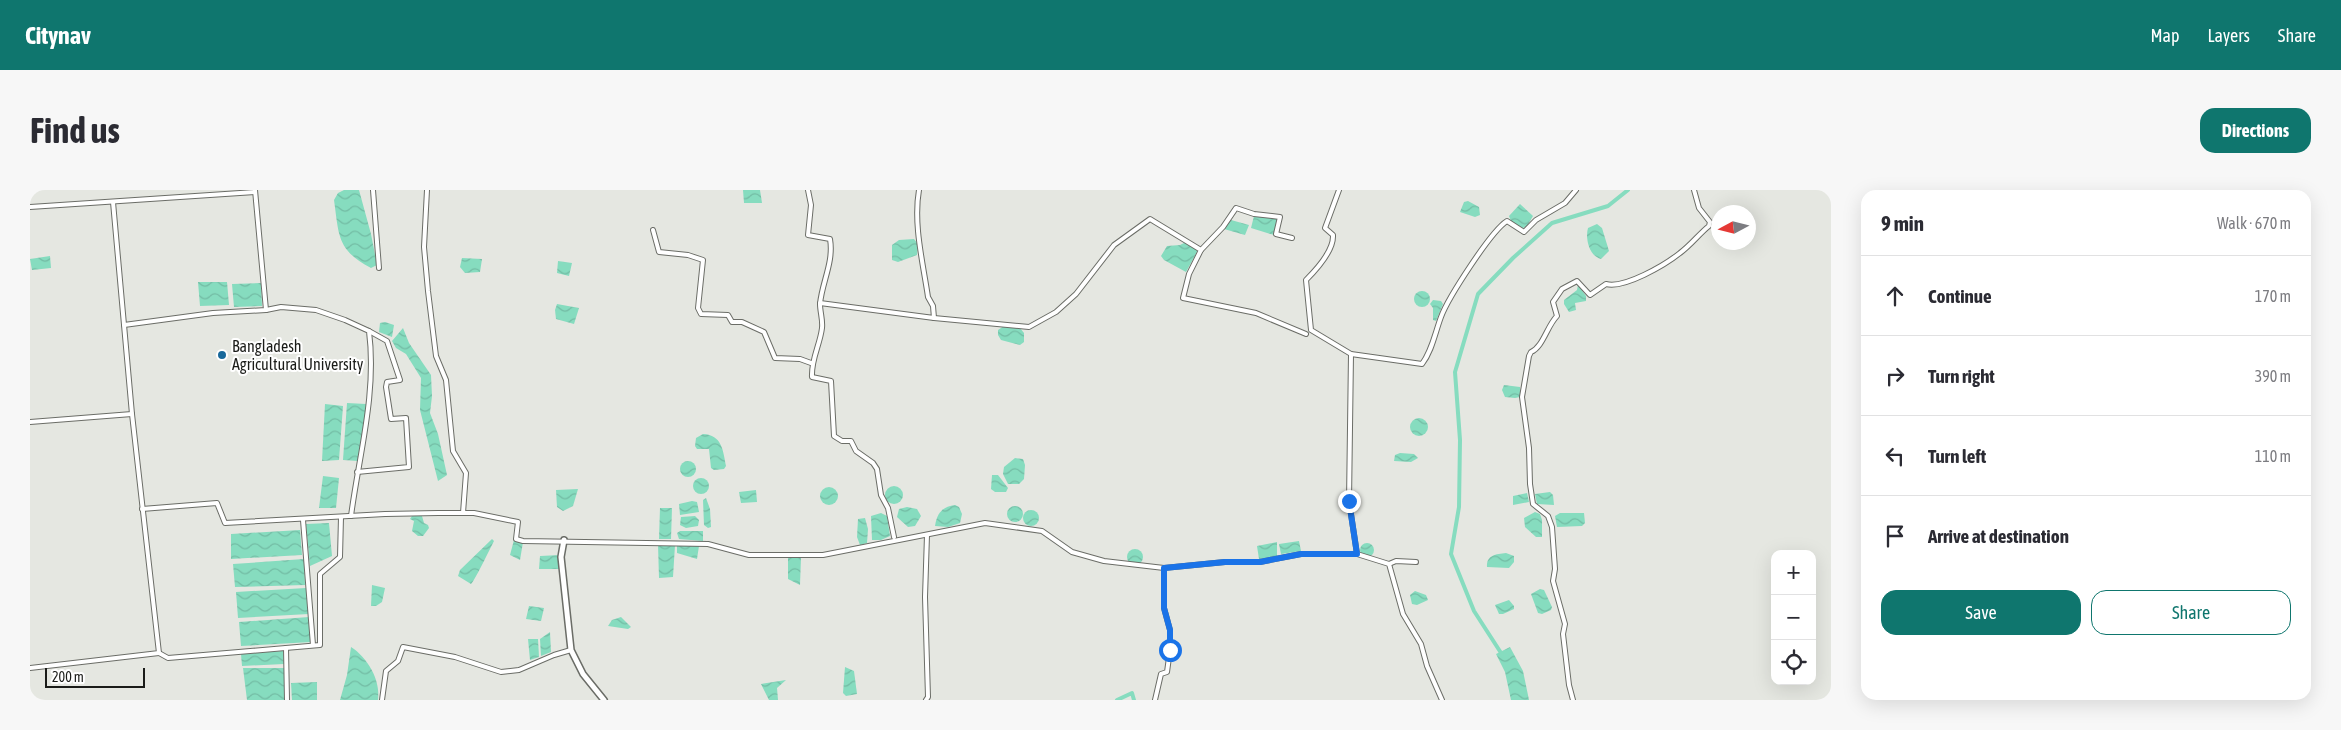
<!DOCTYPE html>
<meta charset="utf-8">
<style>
:root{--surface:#fff;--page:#f7f7f7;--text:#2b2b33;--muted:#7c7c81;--line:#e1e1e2;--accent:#0f766e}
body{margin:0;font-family:"Asap Condensed",sans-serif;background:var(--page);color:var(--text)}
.controls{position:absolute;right:15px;bottom:15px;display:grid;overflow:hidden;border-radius:10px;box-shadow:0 5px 20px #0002}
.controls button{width:45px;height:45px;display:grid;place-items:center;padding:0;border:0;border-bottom:1px solid var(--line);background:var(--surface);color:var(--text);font:25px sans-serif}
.compass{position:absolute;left:1681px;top:15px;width:45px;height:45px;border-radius:50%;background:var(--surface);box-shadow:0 5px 20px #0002;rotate:263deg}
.scale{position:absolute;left:15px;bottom:12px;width:100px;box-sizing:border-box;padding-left:5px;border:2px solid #1b1c19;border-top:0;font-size:14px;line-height:18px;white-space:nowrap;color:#1b1c19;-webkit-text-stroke:4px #fff;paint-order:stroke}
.stop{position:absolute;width:15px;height:15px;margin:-11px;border:4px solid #1a73e8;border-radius:50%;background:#fff}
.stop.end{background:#1a73e8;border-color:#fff;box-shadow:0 1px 5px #0008}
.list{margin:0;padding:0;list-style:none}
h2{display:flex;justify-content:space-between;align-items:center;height:65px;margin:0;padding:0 20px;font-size:21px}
h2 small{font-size:16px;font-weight:400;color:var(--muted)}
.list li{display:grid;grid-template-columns:32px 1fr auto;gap:15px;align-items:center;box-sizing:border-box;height:80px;padding:0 20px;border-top:1px solid var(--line)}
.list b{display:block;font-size:19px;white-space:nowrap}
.list em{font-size:16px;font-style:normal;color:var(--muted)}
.actions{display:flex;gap:10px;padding:15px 20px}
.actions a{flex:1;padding:11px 0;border:1px solid var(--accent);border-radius:15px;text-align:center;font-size:18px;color:var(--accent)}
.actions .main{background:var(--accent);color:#fff}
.icon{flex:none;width:28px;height:28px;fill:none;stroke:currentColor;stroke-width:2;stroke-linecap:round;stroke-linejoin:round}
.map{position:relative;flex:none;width:1801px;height:510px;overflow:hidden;border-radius:15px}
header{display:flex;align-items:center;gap:30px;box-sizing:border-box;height:70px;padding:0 25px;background:var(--accent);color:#fff}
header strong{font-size:24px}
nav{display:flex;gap:28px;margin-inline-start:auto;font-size:18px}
.intro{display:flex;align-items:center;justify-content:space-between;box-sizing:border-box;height:120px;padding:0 30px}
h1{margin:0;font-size:35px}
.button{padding:12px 22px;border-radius:15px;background:var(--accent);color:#fff;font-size:18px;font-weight:700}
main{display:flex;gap:30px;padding:0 30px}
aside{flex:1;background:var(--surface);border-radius:15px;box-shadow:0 5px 20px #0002}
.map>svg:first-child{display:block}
.water{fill:url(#water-waves)}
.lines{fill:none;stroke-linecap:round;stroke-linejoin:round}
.canal{stroke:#86dcbf;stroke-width:4}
.minor-casing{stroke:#6b6d67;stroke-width:6}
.tertiary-casing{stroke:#6b6d67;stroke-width:8}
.minor{stroke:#fff;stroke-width:4}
.tertiary{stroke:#fff;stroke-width:5}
.route{stroke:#1a73e8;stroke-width:6}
.poi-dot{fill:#18689a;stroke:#fff;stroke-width:2}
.labels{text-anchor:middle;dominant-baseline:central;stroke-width:4;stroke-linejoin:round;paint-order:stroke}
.poi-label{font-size:16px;fill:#1b1c19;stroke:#fff;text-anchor:start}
</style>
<header>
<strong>Citynav</strong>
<nav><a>Map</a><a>Layers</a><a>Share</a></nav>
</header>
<div class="intro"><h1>Find us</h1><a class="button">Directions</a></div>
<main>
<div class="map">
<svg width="1801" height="510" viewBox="0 0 1801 510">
<defs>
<pattern id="water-waves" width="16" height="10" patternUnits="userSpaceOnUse" patternTransform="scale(1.25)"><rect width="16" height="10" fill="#86dcbf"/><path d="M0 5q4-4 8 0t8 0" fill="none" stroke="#73bca4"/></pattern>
</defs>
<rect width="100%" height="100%" fill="#e5e7e1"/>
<g class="water">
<path d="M314,0h15l12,44 6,31 -6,3c-34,-18 -32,-32 -37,-68l4,-7z"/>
<polygon points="713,0 730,0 732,13 714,13"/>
<polygon points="1438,11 1449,17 1450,25 1445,27 1430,22 1434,12"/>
<polygon points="1490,14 1503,26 1497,36 1491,39 1481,31 1479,26"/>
<polygon points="1224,26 1249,28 1244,45 1221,38"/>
<polygon points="1201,30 1219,35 1215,45 1194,39"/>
<path d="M1567,34l5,4 7,23 -8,8c-12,-3 -16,-21 -13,-31z"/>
<polygon points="884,49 888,54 887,65 868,72 862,70 862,55 869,50"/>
<polygon points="1156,52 1168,60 1156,82 1134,70 1131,66 1137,56 1150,55"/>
<polygon points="20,66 21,78 2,80 0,69"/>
<polygon points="432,68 452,69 450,82 435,83 430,77"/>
<polygon points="528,71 542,73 539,86 527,83"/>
<polygon points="168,92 197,92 199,115 170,116"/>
<polygon points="231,93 232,116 204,117 202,94"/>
<polygon points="1548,95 1556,106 1556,111 1545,113 1546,120 1539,122 1534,114 1534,110 1547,100"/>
<circle cx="1392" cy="109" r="8"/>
<polygon points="1403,110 1411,111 1413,114 1406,131 1403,130 1403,118 1400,114"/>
<polygon points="527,114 549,118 544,134 526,129 525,120"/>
<polygon points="355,132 364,135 362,147 349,142 350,133"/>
<polygon points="974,136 990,138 994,143 994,152 990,155 971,150 968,145 968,140"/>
<polygon points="373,138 379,153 401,185 402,206 400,223 408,244 417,285 408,291 390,220 391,188 376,164 366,158 362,151"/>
<polygon points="1474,195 1490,197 1490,207 1485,208 1475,207 1472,200"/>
<polygon points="317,213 336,214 332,261 328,271 313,270"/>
<polygon points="295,214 313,216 309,270 292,271"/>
<circle cx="1389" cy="237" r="9"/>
<path d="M673,244c19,1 20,16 23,32l-2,3 -10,1 -3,-2 -2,-19h-12l-2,-3 1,-8z"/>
<polygon points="1370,263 1384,264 1388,268 1381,272 1364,271 1365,265"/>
<polygon points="985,268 993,269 995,275 994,289 989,294 978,294 973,284 974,277"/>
<circle cx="658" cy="279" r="8"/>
<polygon points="962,285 968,285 978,298 976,302 965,302 961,299"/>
<polygon points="293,286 309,288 306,318 289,318"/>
<circle cx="671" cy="296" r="8"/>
<circle cx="864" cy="305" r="9"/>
<circle cx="799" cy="306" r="9"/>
<polygon points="548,299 543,316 533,321 527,317 526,300"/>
<polygon points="726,300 727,312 711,313 709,302"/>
<polygon points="1520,302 1523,305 1524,315 1507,314 1505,304"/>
<polygon points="1497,303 1499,312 1483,315 1483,306"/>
<polygon points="676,308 680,319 681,337 678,338 674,335 673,310"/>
<polygon points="662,311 667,312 669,322 650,325 649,314"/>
<path d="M925,315l4,2 3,7 -2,9 -12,4 -13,-1c2,-13 7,-19 20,-21z"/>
<circle cx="985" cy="324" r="8"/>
<polygon points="877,317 887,319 891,326 885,336 878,337 867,327 869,319"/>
<polygon points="630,318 642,318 641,349 629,349"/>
<circle cx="1001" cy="328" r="8"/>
<polygon points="1505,322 1510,324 1512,330 1512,347 1506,347 1495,337 1494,328"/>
<polygon points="851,323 857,326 860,346 851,350 842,350 841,326"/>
<polygon points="1530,323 1554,323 1555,333 1552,336 1527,337 1525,326"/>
<polygon points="382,326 392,326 394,333 398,335 399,338 393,346 388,346 382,341 384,331 380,329"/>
<polygon points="665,326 669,330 668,336 656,338 650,335 651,327"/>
<polygon points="835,328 838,339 837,353 830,355 827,347 828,329"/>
<polygon points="299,333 302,366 280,376 276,334"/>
<polygon points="270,340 272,365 201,369 201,344"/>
<polygon points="650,341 673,341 673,351 649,349 647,343"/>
<path d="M462,349l2,2c-4,8 -20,41 -23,43l-13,-8 2,-6z"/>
<polygon points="484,350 493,352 490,370 480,365"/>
<polygon points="1269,351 1271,361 1251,364 1249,354"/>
<polygon points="1247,352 1247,366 1229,369 1227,356"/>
<circle cx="1337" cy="360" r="7"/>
<polygon points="628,354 645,355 643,387 629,388"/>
<polygon points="647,354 669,356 667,369 647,363"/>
<circle cx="1105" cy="367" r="8"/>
<path d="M1476,363l8,3v6l-5,6 -22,-1c-1,-12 9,-13 19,-14z"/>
<polygon points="530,365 531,379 509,379 510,366"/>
<polygon points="758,367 771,367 770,395 758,389"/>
<polygon points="274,369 275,395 205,397 203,374"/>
<polygon points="342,395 355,398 352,412 346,416 341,416"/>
<polygon points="276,398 279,424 208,428 206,402"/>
<polygon points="1510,399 1514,400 1522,417 1521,420 1512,424 1508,423 1501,404"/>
<polygon points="1385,401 1396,405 1398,410 1387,415 1382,414 1380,405"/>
<polygon points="1479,410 1484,416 1484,419 1473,424 1469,424 1465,415"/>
<polygon points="499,416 514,418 511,431 496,429"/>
<polygon points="279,427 281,452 211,456 209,432"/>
<polygon points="591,427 601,437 598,439 578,436 582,430"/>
<polygon points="520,442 521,462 511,466 510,449"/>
<polygon points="498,449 508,449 509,467 500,470"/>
<path d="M321,457c16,10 30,33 27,53h-38l7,-25z"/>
<polygon points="1480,457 1493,481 1499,510 1481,510 1475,482 1466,464"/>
<polygon points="253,461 254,474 212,476 211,464"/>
<polygon points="815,477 824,481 827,504 816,506 813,503"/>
<polygon points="213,478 254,478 255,510 217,510"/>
<polygon points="756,490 747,498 748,510 739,510 731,494"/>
<polygon points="287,492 287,510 262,510 261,493"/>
</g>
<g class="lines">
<g class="canal">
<polyline points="1473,466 1444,421 1421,364 1429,317 1430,250 1425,182 1448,104 1483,68 1522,33 1578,16 1598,0"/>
<polyline points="1087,510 1102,503 1104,510"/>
</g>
<defs>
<g id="minor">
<polyline points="225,0 236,120"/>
<polyline points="343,0 349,78"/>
<polyline points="397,0 394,57 398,101 406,166 416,190 423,261 436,283 433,323"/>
<path d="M778,0l3,15 -3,30 22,4c4,23 -8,43 -10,65 0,8 3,16 2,24 -2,17 -11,31 -10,49l19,4 3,55 8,5h9l5,10 17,12 4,6 4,26 7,13 6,29"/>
<path d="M1309,0l-14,38 8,7c1,16 -17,35 -27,45l5,50 40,24 -2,147 8,53"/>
<polyline points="0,17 225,2"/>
<polyline points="623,40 629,62 658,65 673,70 668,118 671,124 698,125 702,132 712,132 734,142 745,168 770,169 781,173"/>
<polyline points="1171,60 1193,37 1206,18 1224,24 1250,27 1246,44 1262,48"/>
<path d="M790,113l114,15 -1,-12 -5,-9c-5,-34 -15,-73 -9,-107"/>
<polyline points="904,128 999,137 1026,122 1046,104 1084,55 1120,29 1171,60 1159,84 1153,108 1226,123 1276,144"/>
<path d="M94,135l89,-12 53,-3 15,-3 35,3 29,10 24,11c8,62 -10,124 -18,185"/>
<path d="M1321,164l71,10c10,-13 13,-31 19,-47 7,-19 50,-86 66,-96l17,11 12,-12 29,-17 11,-13"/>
<polyline points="0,232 102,224"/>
<polyline points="327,282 379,277 376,228 361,229 356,197 357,192 370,190 357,151 339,141"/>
<polyline points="112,319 187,313 195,333 355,324 408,323 444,323 488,332 486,349 493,351 678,354 719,365 793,365 955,333 1012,341 1042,362 1074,371 1134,378 1134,418 1140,440 1140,460 1137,482 1131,484 1125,510"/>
<polyline points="273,330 283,455"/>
<polyline points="1359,374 1366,371 1386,372"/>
<polyline points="1134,378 1195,372 1230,372 1271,364 1327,364 1359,374 1373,424 1391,454 1397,476 1412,510"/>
<polyline points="256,458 257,510"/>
<polyline points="129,463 138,468 290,455 290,384 310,367 311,327"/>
<polyline points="0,478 129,463 102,224 83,12"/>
<polyline points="352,510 356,481 368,471 373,457 425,467 471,482 489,480 524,465 541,460"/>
<polyline points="896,510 898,507 895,407 897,345"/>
<path d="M1543,510l-4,-15 -6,-51 2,-10 -12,-43 2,-12 -3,-42 -4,-11 -15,-12 -3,-20 -1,-36 -7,-51 7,-41 2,-4c12,-5 16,-26 26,-36l-4,-14 9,-13 15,-8 13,14 16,-11c18,5 59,-19 74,-31 11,-8 19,-19 29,-27l1,-4 -11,-14 -5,-18"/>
</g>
<polyline id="tertiary" points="534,350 531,367 541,460 553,484 574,510"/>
</defs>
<use href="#minor" class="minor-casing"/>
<use href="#tertiary" class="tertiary-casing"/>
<use href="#minor" class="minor"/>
<use href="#tertiary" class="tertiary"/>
</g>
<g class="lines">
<polyline class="route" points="1140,460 1140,440 1134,418 1134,378 1195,372 1230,372 1271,364 1327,364 1319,311"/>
</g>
<circle class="poi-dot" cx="192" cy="165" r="5"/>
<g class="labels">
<g class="poi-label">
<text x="202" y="156">Bangladesh<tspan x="202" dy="18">Agricultural University</tspan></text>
</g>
</g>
</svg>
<div class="controls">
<button>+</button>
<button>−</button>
<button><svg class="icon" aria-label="locate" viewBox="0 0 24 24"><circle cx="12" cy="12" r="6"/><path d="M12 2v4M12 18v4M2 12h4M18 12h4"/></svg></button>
</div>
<svg class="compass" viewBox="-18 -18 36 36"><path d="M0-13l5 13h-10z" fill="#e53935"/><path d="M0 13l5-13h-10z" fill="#7c7c81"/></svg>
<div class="scale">200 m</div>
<div class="stop" style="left:1140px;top:460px"></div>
<div class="stop end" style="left:1319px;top:311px"></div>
</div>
<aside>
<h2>9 min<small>Walk · 670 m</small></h2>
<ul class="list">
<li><svg class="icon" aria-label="ahead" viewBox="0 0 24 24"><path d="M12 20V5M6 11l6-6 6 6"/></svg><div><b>Continue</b></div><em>170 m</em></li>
<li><svg class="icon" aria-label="right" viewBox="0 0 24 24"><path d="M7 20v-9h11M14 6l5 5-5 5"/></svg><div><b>Turn right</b></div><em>390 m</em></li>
<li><svg class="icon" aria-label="left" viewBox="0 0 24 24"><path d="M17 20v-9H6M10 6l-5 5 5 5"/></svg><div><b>Turn left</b></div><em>110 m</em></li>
<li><svg class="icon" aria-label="arrive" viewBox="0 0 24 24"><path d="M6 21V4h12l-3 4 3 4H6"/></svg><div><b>Arrive at destination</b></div></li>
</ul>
<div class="actions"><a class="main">Save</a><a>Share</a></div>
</aside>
</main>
